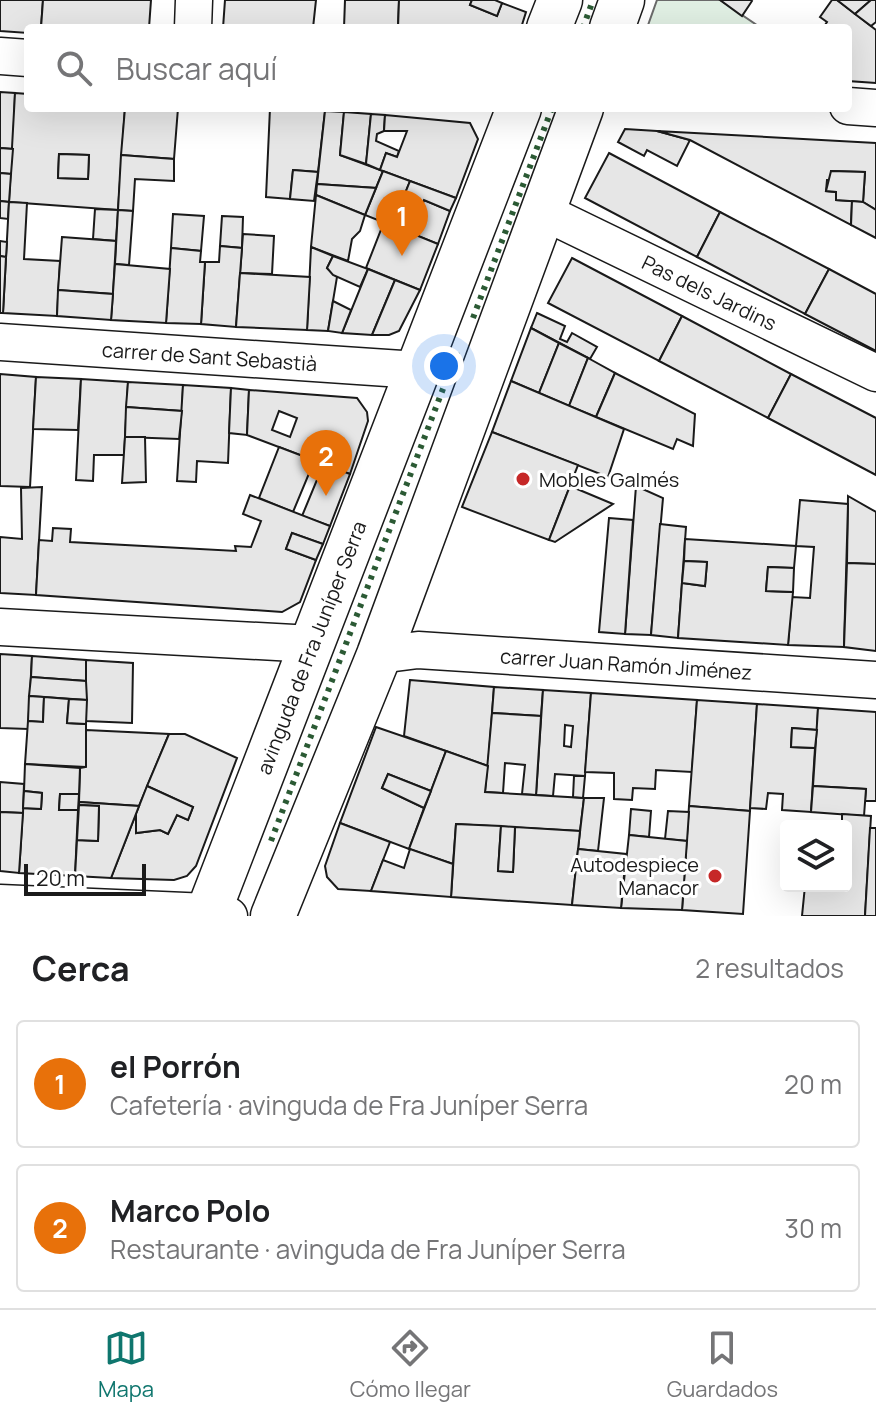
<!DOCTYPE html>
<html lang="es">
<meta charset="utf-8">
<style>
:root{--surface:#fff;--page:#f2f2f2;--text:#202124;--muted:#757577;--line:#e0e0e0;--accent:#0f766e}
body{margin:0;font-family:Manrope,sans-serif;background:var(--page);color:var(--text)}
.controls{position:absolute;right:24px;bottom:24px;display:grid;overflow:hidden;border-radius:8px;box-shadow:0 8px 32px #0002}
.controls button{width:72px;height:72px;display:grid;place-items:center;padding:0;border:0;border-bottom:2px solid var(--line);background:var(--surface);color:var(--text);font:40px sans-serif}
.scale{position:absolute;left:24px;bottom:20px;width:122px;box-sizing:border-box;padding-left:8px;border:4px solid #1a1a1a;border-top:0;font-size:22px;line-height:28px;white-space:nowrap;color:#1a1a1a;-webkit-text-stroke:6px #fff;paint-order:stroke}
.you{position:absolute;left:444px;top:366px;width:28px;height:28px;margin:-20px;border:6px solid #fff;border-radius:50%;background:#1a73e8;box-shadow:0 0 0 12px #1a73e833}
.badge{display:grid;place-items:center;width:52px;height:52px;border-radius:50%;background:var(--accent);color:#fff;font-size:26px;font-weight:700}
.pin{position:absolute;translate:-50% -66px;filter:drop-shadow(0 2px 4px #0008)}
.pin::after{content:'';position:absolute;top:42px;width:28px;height:24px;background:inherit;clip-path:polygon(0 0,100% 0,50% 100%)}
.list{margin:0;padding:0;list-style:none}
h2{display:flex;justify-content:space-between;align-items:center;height:104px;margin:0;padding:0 32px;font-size:34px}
h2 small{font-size:26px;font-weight:400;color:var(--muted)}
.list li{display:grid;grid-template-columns:52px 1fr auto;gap:24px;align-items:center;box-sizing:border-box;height:128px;margin:0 16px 16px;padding:0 16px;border:2px solid var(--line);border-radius:8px}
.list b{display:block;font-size:30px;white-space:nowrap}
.list p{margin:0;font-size:26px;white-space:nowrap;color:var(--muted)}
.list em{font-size:26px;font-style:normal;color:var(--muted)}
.icon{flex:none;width:44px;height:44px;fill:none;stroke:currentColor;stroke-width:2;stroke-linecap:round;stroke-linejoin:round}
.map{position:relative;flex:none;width:876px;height:916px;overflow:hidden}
.search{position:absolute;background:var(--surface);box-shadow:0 8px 32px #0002;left:24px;right:24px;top:24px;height:88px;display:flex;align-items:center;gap:20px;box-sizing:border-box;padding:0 28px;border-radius:8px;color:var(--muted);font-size:30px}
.sheet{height:392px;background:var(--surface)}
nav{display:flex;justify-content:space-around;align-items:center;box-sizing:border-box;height:112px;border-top:2px solid var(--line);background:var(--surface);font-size:22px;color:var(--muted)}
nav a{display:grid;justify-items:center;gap:4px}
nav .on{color:var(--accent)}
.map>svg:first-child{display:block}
.green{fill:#e0efe3;stroke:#6a6a6a;stroke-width:2}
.building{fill:#e6e6e6;stroke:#1a1a1a;stroke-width:2;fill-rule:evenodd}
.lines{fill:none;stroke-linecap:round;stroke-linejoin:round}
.street-casing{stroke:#1a1a1a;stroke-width:39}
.secondary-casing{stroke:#1a1a1a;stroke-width:47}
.street{stroke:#fff;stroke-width:36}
.secondary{stroke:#fff;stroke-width:44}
.hedge{stroke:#2b5a34;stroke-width:6;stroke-dasharray:4 6;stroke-linecap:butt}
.poi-dot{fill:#c62828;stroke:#fff;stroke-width:3}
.labels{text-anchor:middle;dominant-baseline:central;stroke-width:6;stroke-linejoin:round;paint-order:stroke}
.street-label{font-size:20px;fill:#1a1a1a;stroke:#fff}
.poi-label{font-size:20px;fill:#1a1a1a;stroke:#fff;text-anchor:start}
</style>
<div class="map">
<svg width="876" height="916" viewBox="0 0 876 916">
<rect width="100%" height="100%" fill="#fff"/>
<polygon class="green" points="657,0 720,0 761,28 647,28"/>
<g class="building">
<polygon points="0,0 43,0 41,28 28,28 28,33 0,31"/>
<polygon points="43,0 151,0 149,28 41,28"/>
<polygon points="225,0 316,0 313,28 223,28"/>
<polygon points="345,0 399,0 398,28 344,28"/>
<polygon points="399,0 472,0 470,5 497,16 502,3 526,12 521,28 398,28"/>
<polygon points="472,0 495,0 502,3 497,16 470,5"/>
<polygon points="720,0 751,0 752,1 742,16"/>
<polygon points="832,0 837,0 876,30 876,83 848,81 848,28 823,28 827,22 820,17"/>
<polygon points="837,0 871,0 855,14"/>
<polygon points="871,0 876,0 876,22 871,26 855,14"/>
<polygon points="0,92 15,93 13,149 0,148"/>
<path d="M15,93l13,1v14h97l-7,102 -109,-8zM59,154l30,1 -1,24 -30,-1z"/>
<polygon points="125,108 178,108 174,159 121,155"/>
<polygon points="270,108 325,111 318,172 293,170 290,199 266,197"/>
<polygon points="325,111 344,112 340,155 383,171 376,188 317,184"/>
<polygon points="344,112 371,114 366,164 340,155"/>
<polygon points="371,114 385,115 384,131 377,134 376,141 399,151 397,157 386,153 380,170 366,164"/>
<polygon points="385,115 470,123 478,139 456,198 380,170 386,153 397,157 407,131 384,131"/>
<polygon points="625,129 657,131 690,140 677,166 647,150 644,156 618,142"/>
<polygon points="657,131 876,143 876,210 863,202 865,172 831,171 831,180 827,180 826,191 836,192 836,200 852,201 851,225 690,140"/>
<polygon points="0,148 13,149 11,174 0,173"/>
<polygon points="609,153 720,212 697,257 585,198"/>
<polygon points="59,154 89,155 88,179 58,178"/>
<polygon points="121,155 174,159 174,181 135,179 133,211 118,210"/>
<polygon points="293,170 318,172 314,201 290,199"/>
<polygon points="383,171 410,181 398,211 417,219 424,200 450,211 438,244 365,215"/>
<polygon points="831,171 865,172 863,202 836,200 836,192 826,191"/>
<polygon points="0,173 11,174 9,202 0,201"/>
<polygon points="410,181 456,198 450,211 424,200 417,219 398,211"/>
<polygon points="317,184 376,188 365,215 316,195"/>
<polygon points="316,195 365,215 360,231 352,239 348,261 311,247"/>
<polygon points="0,201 9,202 8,219 0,218"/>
<polygon points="852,201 863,202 876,210 876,238 851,225"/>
<polygon points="9,202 27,203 24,259 60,261 57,316 3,313"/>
<polygon points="95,209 118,210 116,241 93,239"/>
<polygon points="118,210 133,211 129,265 115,264"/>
<polygon points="720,212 829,269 805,314 697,257"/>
<polygon points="173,214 204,216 201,251 171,248"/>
<polygon points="222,216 243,217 242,248 220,246"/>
<polygon points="384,222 438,244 420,290 366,268"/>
<polygon points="243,234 274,236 272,274 240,273"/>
<polygon points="62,237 116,241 113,294 58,290"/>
<polygon points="0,241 7,242 6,257 0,256"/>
<polygon points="220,246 242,248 236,327 201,324 205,262 219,262"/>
<polygon points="311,247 333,256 327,268 337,277 328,331 307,330"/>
<polygon points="171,248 201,251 200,262 205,262 201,324 166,323"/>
<polygon points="0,256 6,257 3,313 0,313"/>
<polygon points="333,256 368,269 360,287 333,275 327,268"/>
<polygon points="572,258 682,316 659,361 548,303"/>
<polygon points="115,264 170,269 166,323 111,320"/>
<polygon points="368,269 395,280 372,335 342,333"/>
<polygon points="829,269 876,294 876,351 805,314"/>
<polygon points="240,273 310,277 307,330 236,327"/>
<polygon points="395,280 420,290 399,331 389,335 372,335"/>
<polygon points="58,290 113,294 111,320 57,316"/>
<polygon points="333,301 351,310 342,333 328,331"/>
<polygon points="537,313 565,326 560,339 567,342 572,333 597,347 590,359 531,328"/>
<polygon points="682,316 791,374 768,418 659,361"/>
<polygon points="531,328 559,343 539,393 511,381"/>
<polygon points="559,343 588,358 569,406 539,393"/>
<polygon points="588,358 615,373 596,417 569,406"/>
<polygon points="615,373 695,414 693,446 677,439 673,449 596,417"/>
<polygon points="0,374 36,377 30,487 0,486"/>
<polygon points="791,374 876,418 876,475 768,418"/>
<polygon points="36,377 81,379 78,430 33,429"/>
<polygon points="81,379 128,382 124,455 94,455 93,481 76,480"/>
<polygon points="511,381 624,429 608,477 492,432"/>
<polygon points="128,382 183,385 182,411 126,407"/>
<polygon points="183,385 231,388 228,463 197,461 196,482 177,481"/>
<polygon points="231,388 249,390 247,435 229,433"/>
<path d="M249,390l108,8 10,14 1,9 -18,53 -103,-39zM279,411l18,7 -7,19 -18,-7z"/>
<polygon points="126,407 182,411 179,439 125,437"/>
<polygon points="492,432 578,465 549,540 462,507"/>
<polygon points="125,437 145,437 146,482 122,483"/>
<polygon points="279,447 350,474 330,526 302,516 319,475 310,471 293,512 259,498"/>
<polygon points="570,486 613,504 555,542 549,540"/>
<polygon points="636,486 663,498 651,635 625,634"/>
<polygon points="42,487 36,595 0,593 0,537 22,539 21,488"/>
<polygon points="250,495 330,526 323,544 292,533 286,549 316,560 300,602 282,612 36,595 39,540 52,541 53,528 71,529 70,542 236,551 235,546 251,547 261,521 243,514"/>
<polygon points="848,496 876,512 876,564 847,563"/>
<polygon points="800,500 848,504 844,647 788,645 792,597 810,598 814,547 796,546"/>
<polygon points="609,518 633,520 625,634 599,632"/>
<polygon points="660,524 686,527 678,638 651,635"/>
<polygon points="292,533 323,544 316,560 286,549"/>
<polygon points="685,539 796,546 794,568 768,567 766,591 793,592 788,645 678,638 682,583 705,586 707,562 684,561"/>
<polygon points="684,561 707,562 705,586 682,583"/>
<polygon points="847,563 876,564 876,651 844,647"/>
<polygon points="768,567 794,568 793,592 766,591"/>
<polygon points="0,654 32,656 28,729 0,728"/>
<polygon points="32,656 86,660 86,681 31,677"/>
<polygon points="86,660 133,663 132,723 86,721"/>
<polygon points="31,677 86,681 87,700 29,696"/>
<polygon points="410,680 494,687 488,766 404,736"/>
<polygon points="494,687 543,690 541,716 492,713"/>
<path d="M543,690l48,3 -6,83 -30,-2 -2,22 -17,-1zM565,725l8,1 -2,21 -7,-1z"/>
<polygon points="591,693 697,700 692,772 656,770 655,789 633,788 632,800 614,799 614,773 585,772"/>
<polygon points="29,696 44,697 43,722 28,721"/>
<polygon points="44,697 69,699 67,723 86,724 86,767 25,764 28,721 43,722"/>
<polygon points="69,699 87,700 86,724 67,723"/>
<polygon points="697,700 757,704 750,811 689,806"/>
<polygon points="757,704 818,708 817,730 792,728 791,747 815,748 811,812 782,810 783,794 768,793 766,809 750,808"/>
<polygon points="818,708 876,712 876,801 865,801 866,789 813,786"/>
<polygon points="492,713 541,716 536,795 522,794 525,765 505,763 503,793 485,792"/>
<polygon points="376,727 446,751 431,791 388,774 382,788 424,808 409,849 340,823"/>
<polygon points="792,728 817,730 815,748 791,747"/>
<polygon points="86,730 169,734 139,806 79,802 80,768 86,767"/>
<polygon points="169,734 185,734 237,758 196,866 187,876 174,880 111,878 136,814 136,833 160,830 168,834 177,815 188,820 193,807 147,786"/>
<polygon points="446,751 488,766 485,792 584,798 580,831 456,824 453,864 409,849"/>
<polygon points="25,764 80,768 79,794 60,794 59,810 78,810 75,876 19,873 23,808 41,809 42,793 24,791"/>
<polygon points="388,774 431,791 424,808 382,788"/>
<polygon points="574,776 585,776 583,798 573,797"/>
<polygon points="0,782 24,784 23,813 0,812"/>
<polygon points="147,786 193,807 188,820 177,815 168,834 160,830 136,833 136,814"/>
<polygon points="813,786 866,789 864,816 811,812"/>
<polygon points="24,791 42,793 41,809 23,808"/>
<polygon points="60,794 79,794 78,810 59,810"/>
<polygon points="584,798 604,798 598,851 578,849"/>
<polygon points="79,802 139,806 111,878 75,876 77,840 98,841 99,806 79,805"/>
<polygon points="79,805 99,806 98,841 77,840"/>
<polygon points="689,806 750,811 743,914 682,910"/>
<polygon points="631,809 651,811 649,837 629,835"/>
<polygon points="668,811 689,812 687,841 665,839"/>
<polygon points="0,812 23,813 19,873 0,871"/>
<polygon points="842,814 871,816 865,916 802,916 805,886 846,886 846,826 842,826"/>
<polygon points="340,823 390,842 371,891 338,889 327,877 325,866"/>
<polygon points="456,824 501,826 498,871 513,872 515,827 580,831 572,905 451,897"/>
<polygon points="501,826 515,827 513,872 498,871"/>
<polygon points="870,828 876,828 876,916 865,916"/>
<polygon points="629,835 687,841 682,910 621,908"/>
<polygon points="410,849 453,864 451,897 371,891 383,860 404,868"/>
<polygon points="578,849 626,854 621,908 572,905"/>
</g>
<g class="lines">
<defs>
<g id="street">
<polyline points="193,28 194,0"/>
<polyline points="0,56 28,58"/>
<polyline points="848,106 876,108"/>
<path id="s1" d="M544,212l332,161"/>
<path id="s2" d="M0,342l417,28"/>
<polyline points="0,627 312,644"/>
<path id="s3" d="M379,655l39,-5 458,30"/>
<polyline points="0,903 208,912 229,916"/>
</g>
<g id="secondary">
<polyline points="549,28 560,0"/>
<polyline points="612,28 622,0"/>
<path id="s4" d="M207,916l312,-808"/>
<polyline points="273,916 379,655 581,108"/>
</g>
</defs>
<use href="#street" class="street-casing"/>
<use href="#secondary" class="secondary-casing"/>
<use href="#street" class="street"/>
<use href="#secondary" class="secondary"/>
<g class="hedge">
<polyline points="583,28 593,0"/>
<polyline points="473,318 552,108"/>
<polyline points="271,841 457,352"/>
</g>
</g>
<g class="poi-dot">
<circle cx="523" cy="479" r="8"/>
<circle cx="715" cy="876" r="8"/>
</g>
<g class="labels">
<g class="street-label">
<text stroke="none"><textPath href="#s1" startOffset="184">Pas dels Jardins</textPath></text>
<text stroke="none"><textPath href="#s2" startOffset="210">carrer de Sant Sebastià</textPath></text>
<text stroke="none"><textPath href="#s4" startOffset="288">avinguda de Fra Juníper Serra</textPath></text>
<text stroke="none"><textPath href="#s3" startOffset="248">carrer Juan Ramón Jiménez</textPath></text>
</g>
<g class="poi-label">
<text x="539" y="479">Mobles Galmés</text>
<text x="699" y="864" text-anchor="end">Autodespiece<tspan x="699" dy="23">Manacor</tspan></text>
</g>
</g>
</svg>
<div class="controls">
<button><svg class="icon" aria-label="layers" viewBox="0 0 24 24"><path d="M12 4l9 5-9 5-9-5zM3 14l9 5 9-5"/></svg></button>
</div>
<div class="scale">20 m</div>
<div class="you"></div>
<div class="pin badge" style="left:402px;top:256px;background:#e8710a">1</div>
<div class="pin badge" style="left:326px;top:496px;background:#e8710a">2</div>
<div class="search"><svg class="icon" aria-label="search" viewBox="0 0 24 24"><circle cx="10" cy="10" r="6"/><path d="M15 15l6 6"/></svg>Buscar aquí</div>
</div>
<section class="sheet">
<h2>Cerca<small>2 resultados</small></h2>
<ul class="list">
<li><span class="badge" style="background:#e8710a">1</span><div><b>el Porrón</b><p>Cafetería · avinguda de Fra Juníper Serra</p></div><em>20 m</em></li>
<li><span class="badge" style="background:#e8710a">2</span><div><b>Marco Polo</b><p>Restaurante · avinguda de Fra Juníper Serra</p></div><em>30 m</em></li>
</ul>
</section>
<nav>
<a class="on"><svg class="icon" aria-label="map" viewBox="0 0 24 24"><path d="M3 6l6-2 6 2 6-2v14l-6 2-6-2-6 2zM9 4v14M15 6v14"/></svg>Mapa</a>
<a><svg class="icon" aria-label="directions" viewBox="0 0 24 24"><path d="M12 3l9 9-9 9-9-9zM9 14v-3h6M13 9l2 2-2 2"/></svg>Cómo llegar</a>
<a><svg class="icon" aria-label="saved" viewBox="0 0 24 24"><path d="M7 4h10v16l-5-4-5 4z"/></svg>Guardados</a>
</nav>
